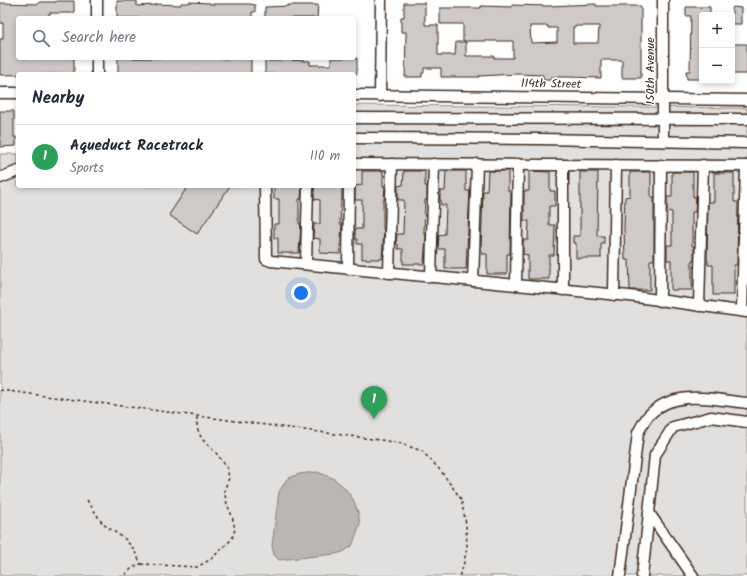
<!DOCTYPE html>
<meta charset="utf-8">
<style>
:root{--surface:#fff;--page:#f6f6f7;--text:#1f2937;--muted:#747a83;--line:#e0e1e3;--accent:#3b2a1e}
body{margin:0;font-family:Kalam,sans-serif;background:var(--page);color:var(--text)}
.controls{position:absolute;right:12px;top:12px;display:grid;overflow:hidden;border-radius:4px;box-shadow:0 2px 6px #0003}
.controls button{width:36px;height:36px;display:grid;place-items:center;padding:0;border:0;border-bottom:1px solid var(--line);background:var(--surface);color:var(--text);font:20px sans-serif}
.you{position:absolute;left:301px;top:293px;width:14px;height:14px;margin:-10px;border:3px solid #fff;border-radius:50%;background:#1a73e8;box-shadow:0 0 0 6px #1a73e833}
.badge{display:grid;place-items:center;width:26px;height:26px;border-radius:50%;background:var(--accent);color:#fff;font-size:13px;font-weight:700}
.pin{position:absolute;translate:-50% -33px;filter:drop-shadow(0 1px 2px #0008)}
.pin::after{content:'';position:absolute;top:21px;width:14px;height:12px;background:inherit;clip-path:polygon(0 0,100% 0,50% 100%)}
.list{margin:0;padding:0;list-style:none}
h2{display:flex;justify-content:space-between;align-items:center;height:52px;margin:0;padding:0 16px;font-size:17px}
h2 small{font-size:13px;font-weight:400;color:var(--muted)}
.list li{display:grid;grid-template-columns:26px 1fr auto;gap:12px;align-items:center;box-sizing:border-box;height:64px;padding:0 16px;border-top:1px solid var(--line)}
.list b{display:block;font-size:15px;white-space:nowrap}
.list p{margin:0;font-size:13px;white-space:nowrap;color:var(--muted)}
.list em{font-size:13px;font-style:normal;color:var(--muted)}
.icon{flex:none;width:22px;height:22px;fill:none;stroke:currentColor;stroke-width:2;stroke-linecap:round;stroke-linejoin:round}
.map{position:relative;flex:none;width:747px;height:576px;overflow:hidden}
.search{position:absolute;background:var(--surface);box-shadow:0 2px 6px #0003;left:16px;top:16px;width:340px;height:44px;display:flex;align-items:center;gap:10px;box-sizing:border-box;padding:0 14px;border-radius:4px;color:var(--muted);font-size:15px}
.panel{position:absolute;background:var(--surface);box-shadow:0 2px 6px #0003;left:16px;top:72px;width:340px;height:116px;border-radius:4px}
.map>svg:first-child{display:block}
.green{fill:#e2e0de;stroke:#8e857e}
.water{fill:#bcb6b3;stroke:#887e77}
.building{fill:#cfcac7;stroke:#3b2a1e;fill-rule:evenodd}
.lines{fill:none;stroke-linecap:round;stroke-linejoin:round}
.minor-casing{stroke:#3b2a1e;stroke-width:13}
.path{stroke:#3b2a1e;stroke-width:1.5;stroke-dasharray:3 3;stroke-linecap:butt}
.minor{stroke:#fff;stroke-width:10}
.labels{text-anchor:middle;dominant-baseline:central;stroke-width:3;stroke-linejoin:round;paint-order:stroke}
.street-label{font-size:12px;fill:#3b2a1e;stroke:#fff}
</style>
<div class="map">
<svg width="747" height="576" viewBox="0 0 747 576">
<rect width="100%" height="100%" fill="#fff"/>
<filter id="ink" filterUnits="userSpaceOnUse"><feTurbulence type="fractalNoise" baseFrequency=".025" numOctaves="2"/><feDisplacementMap in="SourceGraphic" scale="8" xChannelSelector="R" yChannelSelector="G"/><feConvolveMatrix kernelMatrix="1 2 1 2 8 2 1 2 1" color-interpolation-filters="sRGB"/></filter>
<g filter="url(#ink)">
<polygon class="green" points="354,105 747,108 747,576 0,576 0,154 18,154 18,186 354,186"/>
<polygon class="water" points="317,472 333,478 344,487 353,499 358,512 360,524 352,546 343,552 335,554 279,560 274,555 272,546 279,492 287,479 299,474"/>
<g class="building">
<polygon points="56,1 74,1 74,13 49,13 49,18 18,18 18,58 74,58 74,74 0,75 0,39 3,39 3,23 0,23 0,3 39,4 39,2 56,2"/>
<polygon points="117,1 137,1 137,6 156,5 156,4 181,5 181,3 189,3 189,2 210,3 210,4 250,4 255,5 255,12 252,12 252,18 117,18"/>
<path d="M404,3h21v22h13v30h17l1,-13h10v14h28v2h19v-17h-50v-17h-23v-16h41v-2l31,1v-2l36,1 48,-2v2h45v72h-19v-18h-21v18l-33,-1h-17v3h-8v-5l-26,-1 -38,2v1h-38v-9h-17v5h-2v4h-17l1,-45h-5v-15h3zM530,26h18v2h9v14l-26,1zM576,26h23l-1,17h-25v-16h3z"/>
<polygon points="288,5 318,5 317,18 265,18 265,7 288,6"/>
<polygon points="686,7 710,7 710,15 702,15 702,79 687,79 686,71 690,71 691,16 686,16"/>
<polygon points="733,7 741,8 741,24 732,24 732,9"/>
<polygon points="733,44 747,44 747,74 732,74"/>
<polygon points="118,58 251,59 251,74 118,74"/>
<polygon points="331,58 357,58 357,74 265,74 265,61 282,61 282,60 310,61 310,65 331,65"/>
<polygon points="0,111 14,111 14,137 16,137 16,146 0,147"/>
<polygon points="362,171 383,171 383,186 385,186 384,200 383,200 383,229 384,229 382,259 362,259 362,244 357,244 357,239 355,239 355,229 362,229 362,200 355,200 355,186 362,185"/>
<polygon points="404,171 425,171 425,186 427,186 427,200 425,200 424,234 426,234 424,264 403,264 403,249 398,249 398,244 396,244 397,234 403,234 404,200 398,200 398,186 403,185"/>
<polygon points="446,171 466,171 466,191 470,191 466,269 445,269 445,249 438,249 439,235 445,234 446,205 441,205 441,200 440,200 440,191 445,191"/>
<polygon points="488,171 508,171 508,191 511,191 510,254 507,254 507,274 487,274 487,254 482,254 482,250 481,250 483,191 487,191"/>
<polygon points="529,171 550,172 550,191 555,191 555,206 549,206 549,225 555,225 554,255 549,255 549,279 528,279 528,255 523,254 523,240 528,240 529,221 524,221 524,191 529,191"/>
<polygon points="580,172 598,172 597,236 604,236 604,243 601,243 601,258 576,258 576,243 573,243 573,236 580,236"/>
<polygon points="630,172 651,172 651,197 654,197 654,260 650,260 650,290 630,290 629,260 625,260 624,226 625,197 630,196"/>
<polygon points="672,172 693,172 693,197 696,197 695,212 692,212 692,246 694,246 694,260 692,260 692,290 671,290 671,260 667,260 667,245 672,245 672,212 667,211 667,197 672,197"/>
<polygon points="714,173 734,173 734,202 738,202 737,265 734,265 734,295 713,295 713,265 708,265 708,261 707,261 708,202 714,202"/>
<polygon points="188,186 230,186 197,234 169,215"/>
<polygon points="274,186 302,186 301,199 299,199 299,224 301,224 299,253 278,253 278,238 274,238 274,224 279,224 279,199 274,199"/>
<polygon points="314,186 342,186 342,200 341,200 340,224 342,224 340,254 320,253 320,239 313,238 314,224 320,224 320,200 314,199"/>
</g>
<g class="lines">
<defs>
<g id="minor">
<polyline points="97,0 97,18"/>
<polyline points="663,0 663,141"/>
<polyline points="97,58 97,74"/>
<polyline points="0,93 18,93"/>
<polyline points="354,95 747,100"/>
<polyline points="380,96 381,0"/>
<polyline points="354,118 747,119"/>
<polyline points="354,138 541,139 747,143"/>
<polyline points="354,164 747,166"/>
<polyline points="0,178 18,171"/>
<polyline points="265,186 266,259 271,261 629,296 747,312"/>
<polyline points="306,264 308,186"/>
<polyline points="348,269 349,186"/>
<polyline points="389,273 392,164"/>
<polyline points="431,277 434,164"/>
<polyline points="473,281 477,164"/>
<polyline points="516,285 518,164"/>
<polyline points="563,290 563,165"/>
<polyline points="614,295 616,165"/>
<polyline points="660,301 661,165"/>
<polyline points="699,306 703,165"/>
<polyline points="742,311 746,166"/>
<polyline points="649,513 655,455 673,427 711,417 747,422"/>
<path d="M620,576l18,-143c3,-6 7,-14 11,-18 26,-27 66,-15 98,-12"/>
<polyline points="642,576 649,513 693,576"/>
</g>
</defs>
<use href="#minor" class="minor-casing"/>
<g class="path">
<polyline points="0,390 380,440 399,443 422,451 441,471 461,499 466,524 467,547 463,567 459,576"/>
<polyline points="87,500 103,524 125,539 134,550 141,564 132,568 124,576"/>
<polyline points="141,564 197,567 211,559 232,539 235,529 232,516 227,504 224,491 229,478 227,467 216,453 202,439 197,428 197,416"/>
</g>
<use href="#minor" class="minor"/>
</g>
</g>
<g class="labels">
<g class="street-label">
<text transform="translate(650 71) rotate(-90)">150th Avenue</text>
<text transform="translate(551 84) rotate(1)">114th Street</text>
</g>
</g>
</svg>
<div class="controls">
<button>+</button>
<button>−</button>
</div>
<div class="you"></div>
<div class="pin badge" style="left:374px;top:419px;background:#2e9e5b">1</div>
<div class="search"><svg class="icon" aria-label="search" viewBox="0 0 24 24"><circle cx="10" cy="10" r="6"/><path d="M15 15l6 6"/></svg>Search here</div>
<section class="panel">
<h2>Nearby<small></small></h2>
<ul class="list">
<li><span class="badge" style="background:#2e9e5b">1</span><div><b>Aqueduct Racetrack</b><p>Sports</p></div><em>110 m</em></li>
</ul>
</section>
</div>
